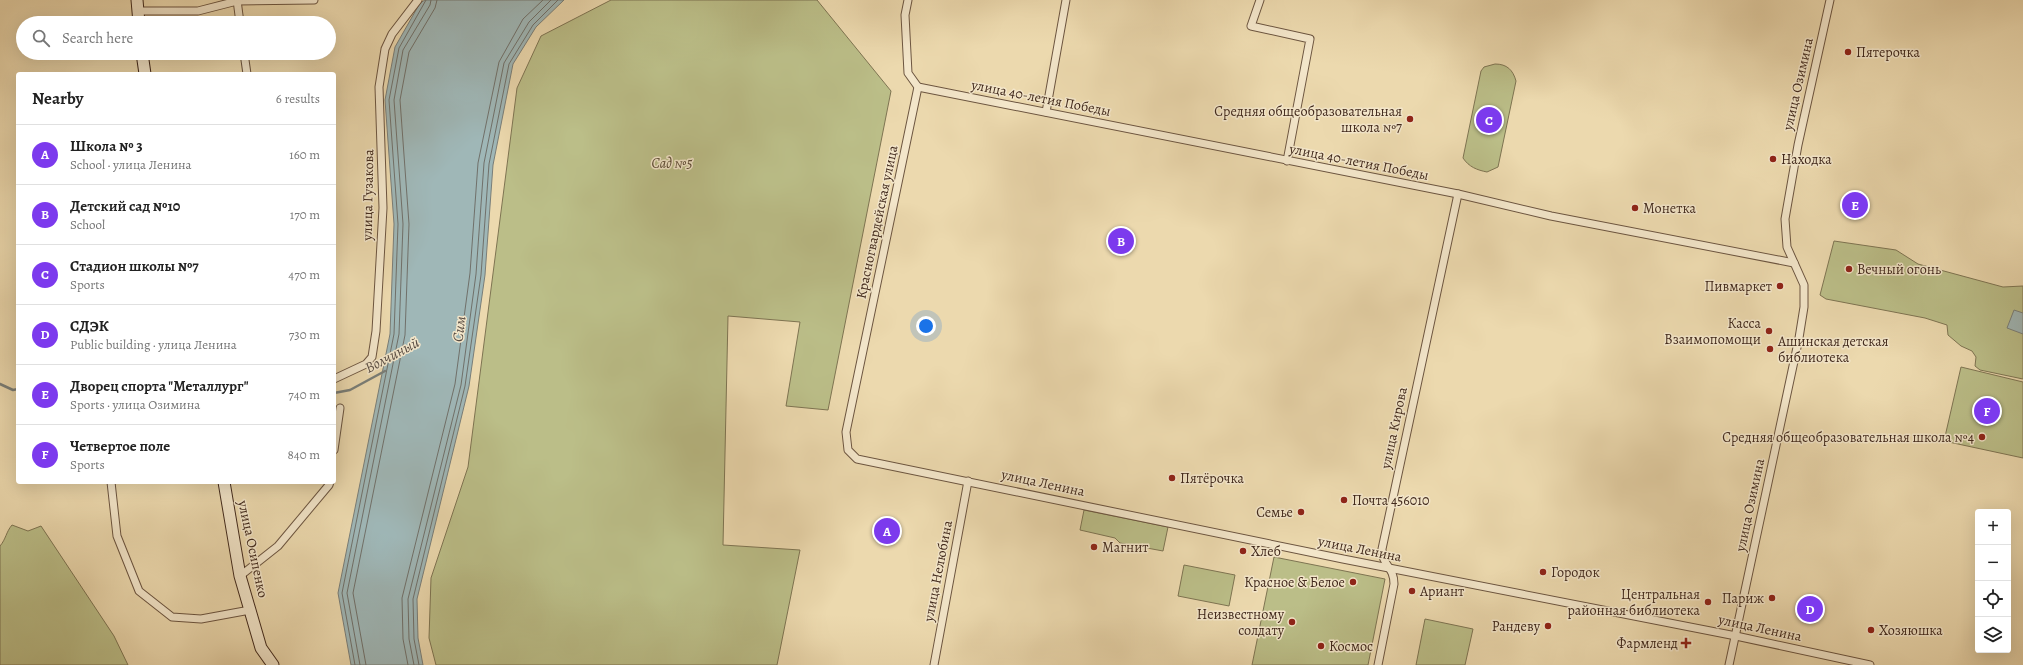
<!DOCTYPE html>
<meta charset="utf-8">
<style>
:root{--surface:#fff;--page:#f2f2f2;--text:#222;--muted:#767676;--line:#e0e0e0;--accent:#7c3aed}
body{margin:0;font-family:Alegreya,serif;background:var(--page);color:var(--text)}
.controls{position:absolute;right:12px;bottom:12px;display:grid;overflow:hidden;border-radius:4px;box-shadow:0 4px 16px #0002}
.controls button{width:36px;height:36px;display:grid;place-items:center;padding:0;border:0;border-bottom:1px solid var(--line);background:var(--surface);color:var(--text);font:20px sans-serif}
.you{position:absolute;left:926px;top:326px;width:14px;height:14px;margin:-10px;border:3px solid #fff;border-radius:50%;background:#1a73e8;box-shadow:0 0 0 6px #1a73e833}
.badge{display:grid;place-items:center;width:26px;height:26px;border-radius:50%;background:var(--accent);color:#fff;font-size:13px;font-weight:700}
.pin{position:absolute;translate:-50% -50%;border:2px solid #fff;box-shadow:0 1px 4px #0006}
.list{margin:0;padding:0;list-style:none}
h2{display:flex;justify-content:space-between;align-items:center;height:52px;margin:0;padding:0 16px;font-size:17px}
h2 small{font-size:13px;font-weight:400;color:var(--muted)}
.list li{display:grid;grid-template-columns:26px 1fr auto;gap:12px;align-items:center;box-sizing:border-box;height:60px;padding:0 16px;border-top:1px solid var(--line)}
.list b{display:block;font-size:15px;white-space:nowrap}
.list p{margin:0;font-size:13px;white-space:nowrap;color:var(--muted)}
.list em{font-size:13px;font-style:normal;color:var(--muted)}
.icon{flex:none;width:22px;height:22px;fill:none;stroke:currentColor;stroke-width:2;stroke-linecap:round;stroke-linejoin:round}
.map{position:relative;flex:none;width:2023px;height:665px;overflow:hidden}
.search{position:absolute;background:var(--surface);box-shadow:0 4px 16px #0002;left:16px;top:16px;width:320px;height:44px;display:flex;align-items:center;gap:10px;box-sizing:border-box;padding:0 14px;border-radius:22px;color:var(--muted);font-size:15px}
.panel{position:absolute;background:var(--surface);box-shadow:0 4px 16px #0002;left:16px;top:72px;width:320px;height:412px;border-radius:4px}
.map>svg:first-child{display:block}
.green{fill:#bbbe88;stroke:#7e7452}
.water{fill:#9fb7b7;stroke:#797e79}
.lines{fill:none;stroke-linecap:round;stroke-linejoin:round}
.shore{stroke:#70706a;stroke-width:1}
.stream{stroke:#797e79;stroke-width:2.5}
.street-casing{stroke:#6c5540;stroke-width:9}
.secondary-casing{stroke:#41291c;stroke-width:13}
.street{stroke:#f3e6ca;stroke-width:7}
.secondary{stroke:#f3e6ca;stroke-width:11}
.poi-dot{fill:#8f2418;stroke:#f3e6ca;stroke-width:1.5}
.labels{text-anchor:middle;dominant-baseline:central;stroke-width:3;stroke-linejoin:round;paint-order:stroke}
.poi-label{font-size:14px;fill:#41291c;stroke:#f3e6ca;text-anchor:start}
.street-label{font-size:14px;fill:#41291c;stroke:#f3e6ca}
.park-label{font-size:14px;font-style:italic;fill:#594732;stroke:#f3e6ca}
.water-label{font-size:15px;font-style:italic;fill:#584c43;stroke:#f3e6ca}
</style>
<div class="map">
<svg width="2023" height="665" viewBox="0 0 2023 665">
<rect width="100%" height="100%" fill="#ecd9ae"/>
<filter id="stains"><feTurbulence type="fractalNoise" baseFrequency=".005" numOctaves="4"/><feColorMatrix values="0 0 0 0 .2 0 0 0 0 .09 0 0 0 0 .02 0 0 0 .5 -.17"/></filter>
<radialGradient id="worn" r=".72"><stop offset=".6" stop-color="#630" stop-opacity="0"/><stop offset="1" stop-color="#630" stop-opacity=".3"/></radialGradient>
<g class="green">
<polygon points="611,0 817,0 891,91 828,410 786,406 800,322 728,316 723,545 800,550 777,665 436,665 429,638 431,578 468,467 517,88 541,36"/>
<path d="M1495,64c12,0 18,6 21,17l-18,86 -11,5c-10,-2 -18,-5 -24,-14l18,-87 3,-4z"/>
<polygon points="1834,241 1896,250 1918,264 2003,287 2023,286 2023,379 1980,370 1975,366 1976,357 1972,351 1961,346 1948,335 1947,325 1925,318 1826,299 1820,295"/>
<polygon points="1961,367 2023,382 2023,458 1944,441"/>
<polygon points="1084,510 1168,527 1163,551 1120,543 1115,538 1080,530"/>
<path d="M12,525l16,6 13,-5 73,110 14,29h-128v-119c6,-7 6,-14 12,-21z"/>
<polygon points="1274,557 1385,579 1368,665 1252,665"/>
<polygon points="1184,565 1235,575 1229,606 1178,596"/>
<polygon points="1425,619 1473,629 1465,665 1416,665"/>
</g>
<g class="water">
<polygon points="425,0 564,0 536,27 513,64 493,165 485,275 469,386 417,599 418,638 423,665 351,665 338,593 390,334 394,224 385,100 395,47 420,3"/>
<polygon points="2014,310 2023,313 2023,334 2007,328"/>
</g>
<g class="lines">
<g class="shore">
<polyline points="355,665 342,593 394,334 398,224 389,100 399,48 426,0"/>
<polyline points="360,665 347,593 399,334 403,224 394,100 403,50 430,5 431,0"/>
<polyline points="366,665 353,593 405,335 409,224 400,100 409,52 435,8 437,0"/>
<polyline points="408,665 403,639 402,598 455,384 470,273 478,163 499,62 523,19 543,0"/>
<polyline points="414,665 409,639 408,599 461,385 476,274 484,163 504,63 529,22 551,0"/>
<polyline points="419,665 414,639 413,599 465,386 481,275 489,164 509,64 533,25 558,0"/>
</g>
<g class="stream">
<polyline points="0,384 13,390 18,389"/>
<polyline points="334,393 350,390 385,371"/>
</g>
<defs>
<g id="street">
<polyline points="237,0 240,23"/>
<polyline points="908,0 905,15 908,73 918,87 846,432 848,450 857,459 1343,559 1736,636 1870,665"/>
<polyline points="1260,0 1251,26 1310,39 1287,161"/>
<polyline points="138,11 198,11 237,1 314,0"/>
<polyline points="244,53 247,74"/>
<polyline points="918,87 1458,194 1551,216 1794,263"/>
<polyline points="1046,112 1066,0"/>
<polyline points="334,379 366,364 372,357 376,331 383,208 379,87 385,49 392,34 418,0"/>
<polyline points="334,450 340,408"/>
<polyline points="111,482 117,536 139,591 172,617 201,619 250,610"/>
<polyline points="240,576 278,546 329,485 330,482"/>
<polyline points="934,665 968,481"/>
<path d="M1378,665l16,-81c0,-18 -12,-18 -12,-35l76,-355"/>
<polyline points="1729,665 1799,338 1804,307 1804,285 1787,247 1785,219 1798,145 1830,0"/>
</g>
<g id="secondary">
<polyline points="137,0 139,23"/>
<polyline points="142,53 145,74"/>
<polyline points="224,482 240,576 261,648 273,665"/>
</g>
</defs>
<use href="#street" class="street-casing"/>
<use href="#secondary" class="secondary-casing"/>
<use href="#street" class="street"/>
<use href="#secondary" class="secondary"/>
</g>
<g class="poi-dot">
<circle cx="1848" cy="52" r="4"/>
<circle cx="1410" cy="119" r="4"/>
<circle cx="1773" cy="159" r="4"/>
<circle cx="1635" cy="208" r="4"/>
<circle cx="1849" cy="269" r="4"/>
<circle cx="1780" cy="286" r="4"/>
<circle cx="1769" cy="331" r="4"/>
<circle cx="1770" cy="349" r="4"/>
<circle cx="1982" cy="437" r="4"/>
<circle cx="1172" cy="478" r="4"/>
<circle cx="1344" cy="500" r="4"/>
<circle cx="1301" cy="512" r="4"/>
<circle cx="1094" cy="547" r="4"/>
<circle cx="1243" cy="551" r="4"/>
<circle cx="1543" cy="572" r="4"/>
<circle cx="1353" cy="582" r="4"/>
<circle cx="1412" cy="591" r="4"/>
<circle cx="1772" cy="598" r="4"/>
<circle cx="1708" cy="602" r="4"/>
<circle cx="1292" cy="622" r="4"/>
<circle cx="1548" cy="626" r="4"/>
<circle cx="1871" cy="630" r="4"/>
<path d="M1684 637h4v4h4v4h-4v4h-4v-4h-4v-4h4z"/>
<circle cx="1321" cy="646" r="4"/>
</g>
<g class="labels">
<g class="poi-label">
<text x="1856" y="52">Пятерочка</text>
<text x="1402" y="111" text-anchor="end">Средняя общеобразовательная<tspan x="1402" dy="16">школа №7</tspan></text>
<text x="1781" y="159">Находка</text>
<text x="1643" y="208">Монетка</text>
<text x="1857" y="269">Вечный огонь</text>
<text x="1772" y="286" text-anchor="end">Пивмаркет</text>
<text x="1761" y="323" text-anchor="end">Касса<tspan x="1761" dy="16">Взаимопомощи</tspan></text>
<text x="1778" y="341">Ашинская детская<tspan x="1778" dy="16">библиотека</tspan></text>
<text x="1974" y="437" text-anchor="end">Средняя общеобразовательная школа №4</text>
<text x="1180" y="478">Пятёрочка</text>
<text x="1352" y="500">Почта 456010</text>
<text x="1293" y="512" text-anchor="end">Семье</text>
<text x="1102" y="547">Магнит</text>
<text x="1251" y="551">Хлеб</text>
<text x="1551" y="572">Городок</text>
<text x="1345" y="582" text-anchor="end">Красное &amp; Белое</text>
<text x="1420" y="591">Ариант</text>
<text x="1700" y="594" text-anchor="end">Центральная<tspan x="1700" dy="16">районная библиотека</tspan></text>
<text x="1764" y="598" text-anchor="end">Париж</text>
<text x="1284" y="614" text-anchor="end">Неизвестному<tspan x="1284" dy="16">солдату</tspan></text>
<text x="1540" y="626" text-anchor="end">Рандеву</text>
<text x="1879" y="630">Хозяюшка</text>
<text x="1678" y="643" text-anchor="end">Фармленд</text>
<text x="1329" y="646">Космос</text>
</g>
<g class="street-label">
<text transform="translate(1798 84) rotate(-77)">улица Озимина</text>
<text transform="translate(1041 98) rotate(11)">улица 40-летия Победы</text>
<text transform="translate(1359 162) rotate(11)">улица 40-летия Победы</text>
<text transform="translate(368 195) rotate(-89)">улица Гузакова</text>
<text transform="translate(877 222) rotate(-78)">Красногвардейская улица</text>
<text transform="translate(1394 428) rotate(-78)">улица Кирова</text>
<text transform="translate(1043 483) rotate(12)">улица Ленина</text>
<text transform="translate(1750 505) rotate(-78)">улица Озимина</text>
<text transform="translate(253 549) rotate(78)">улица Осипенко</text>
<text transform="translate(1360 549) rotate(11)">улица Ленина</text>
<text transform="translate(938 571) rotate(-79)">улица Нелюбина</text>
<text transform="translate(1760 628) rotate(12)">улица Ленина</text>
</g>
<g class="park-label">
<text x="672" y="163">Сад №5</text>
</g>
<g class="water-label">
<text transform="translate(459 329) rotate(-82)">Сим</text>
<text transform="translate(392 355) rotate(-28)">Волчиный</text>
</g>
</g>
<rect width="100%" height="100%" filter="url(#stains)"/>
<rect width="100%" height="100%" fill="url(#worn)"/>
</svg>
<div class="controls">
<button>+</button>
<button>−</button>
<button><svg class="icon" aria-label="locate" viewBox="0 0 24 24"><circle cx="12" cy="12" r="6"/><path d="M12 2v4M12 18v4M2 12h4M18 12h4"/></svg></button>
<button><svg class="icon" aria-label="layers" viewBox="0 0 24 24"><path d="M12 4l9 5-9 5-9-5zM3 14l9 5 9-5"/></svg></button>
</div>
<div class="you"></div>
<div class="pin badge" style="left:887px;top:531px">A</div>
<div class="pin badge" style="left:1121px;top:241px">B</div>
<div class="pin badge" style="left:1489px;top:120px">C</div>
<div class="pin badge" style="left:1810px;top:609px">D</div>
<div class="pin badge" style="left:1855px;top:205px">E</div>
<div class="pin badge" style="left:1987px;top:411px">F</div>
<div class="search"><svg class="icon" aria-label="search" viewBox="0 0 24 24"><circle cx="10" cy="10" r="6"/><path d="M15 15l6 6"/></svg>Search here</div>
<section class="panel">
<h2>Nearby<small>6 results</small></h2>
<ul class="list">
<li><span class="badge">A</span><div><b>Школа № 3</b><p>School · улица Ленина</p></div><em>160 m</em></li>
<li><span class="badge">B</span><div><b>Детский сад №10</b><p>School</p></div><em>170 m</em></li>
<li><span class="badge">C</span><div><b>Стадион школы №7</b><p>Sports</p></div><em>470 m</em></li>
<li><span class="badge">D</span><div><b>СДЭК</b><p>Public building · улица Ленина</p></div><em>730 m</em></li>
<li><span class="badge">E</span><div><b>Дворец спорта &quot;Металлург&quot;</b><p>Sports · улица Озимина</p></div><em>740 m</em></li>
<li><span class="badge">F</span><div><b>Четвертое поле</b><p>Sports</p></div><em>840 m</em></li>
</ul>
</section>
</div>
